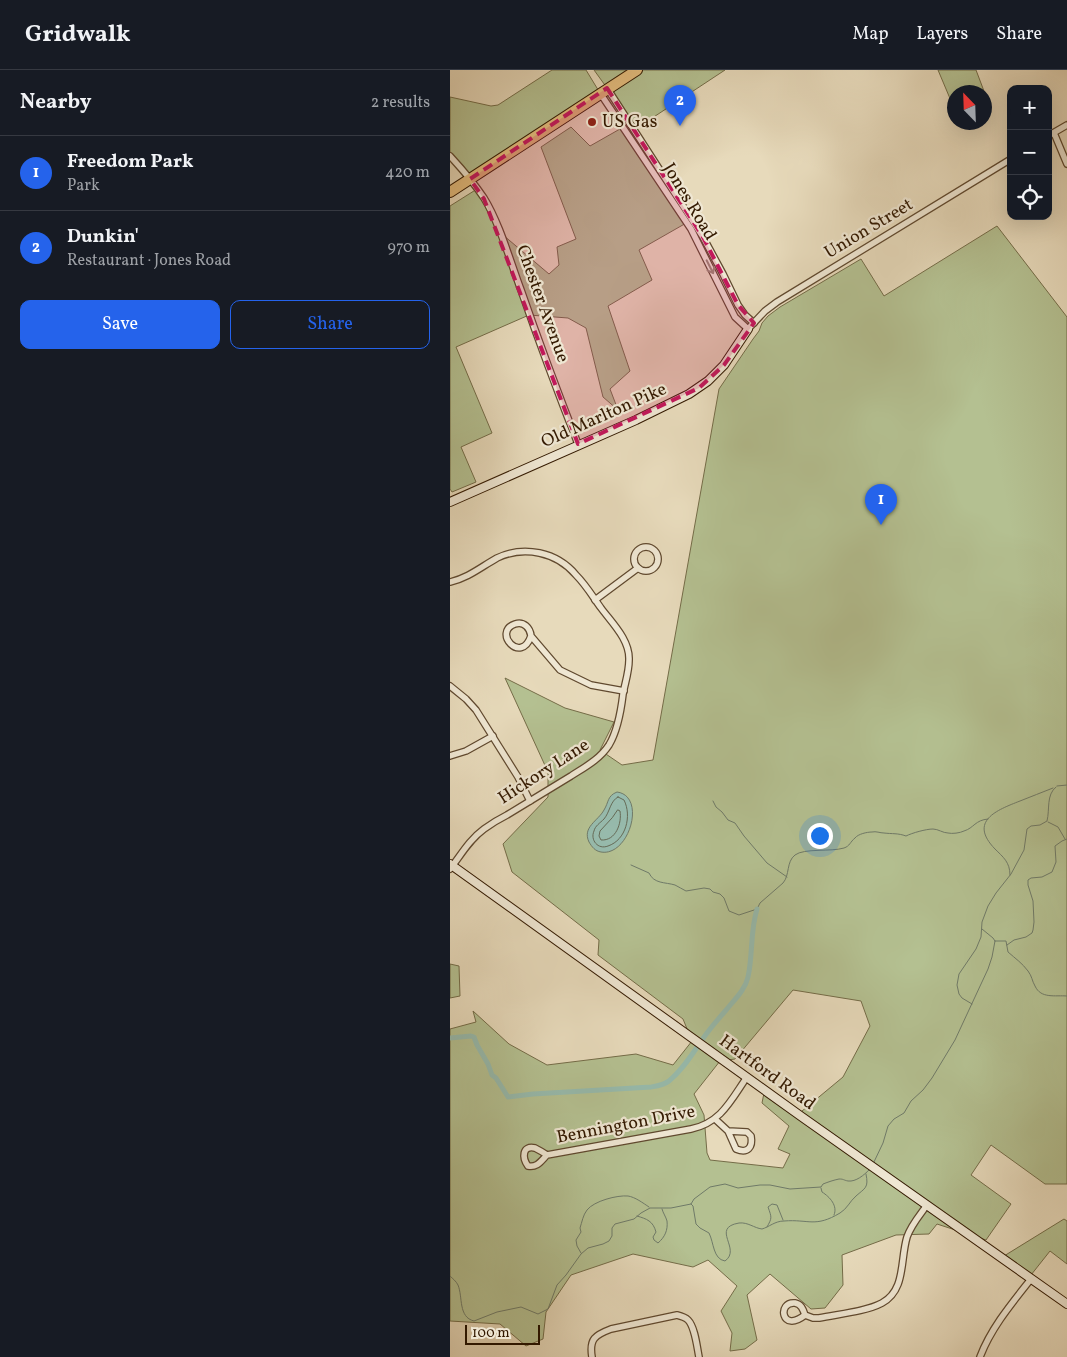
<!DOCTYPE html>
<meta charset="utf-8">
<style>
:root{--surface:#171b24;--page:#20242c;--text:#f1f3f6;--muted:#9ea1a6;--line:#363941;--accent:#2563eb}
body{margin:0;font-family:Vollkorn,serif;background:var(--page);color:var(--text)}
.controls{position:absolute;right:15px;top:15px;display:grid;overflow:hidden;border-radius:10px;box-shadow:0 5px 20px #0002}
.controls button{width:45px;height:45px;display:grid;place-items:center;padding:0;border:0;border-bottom:1px solid var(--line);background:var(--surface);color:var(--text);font:25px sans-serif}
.compass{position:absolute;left:497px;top:15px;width:45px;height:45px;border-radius:50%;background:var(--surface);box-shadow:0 5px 20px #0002;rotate:337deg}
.scale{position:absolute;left:15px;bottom:12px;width:75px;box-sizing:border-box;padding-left:5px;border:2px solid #331900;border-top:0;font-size:14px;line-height:18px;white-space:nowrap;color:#331900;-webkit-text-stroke:4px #efe7d3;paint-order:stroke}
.you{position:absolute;left:369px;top:765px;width:18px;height:18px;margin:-12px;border:4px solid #fff;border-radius:50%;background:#1a73e8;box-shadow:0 0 0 8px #1a73e833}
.badge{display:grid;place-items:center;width:32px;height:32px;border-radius:50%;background:var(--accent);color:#fff;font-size:16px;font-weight:700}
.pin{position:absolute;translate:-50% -41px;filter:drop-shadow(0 1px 2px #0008)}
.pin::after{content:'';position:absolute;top:26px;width:18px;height:15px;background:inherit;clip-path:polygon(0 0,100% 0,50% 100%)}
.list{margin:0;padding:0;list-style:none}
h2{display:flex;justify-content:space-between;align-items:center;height:65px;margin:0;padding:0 20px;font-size:21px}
h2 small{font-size:16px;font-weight:400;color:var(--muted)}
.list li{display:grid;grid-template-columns:32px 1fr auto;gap:15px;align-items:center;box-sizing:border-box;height:75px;padding:0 20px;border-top:1px solid var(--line)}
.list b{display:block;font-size:19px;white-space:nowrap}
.list p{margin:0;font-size:16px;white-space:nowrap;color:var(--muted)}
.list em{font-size:16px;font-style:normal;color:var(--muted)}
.actions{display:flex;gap:10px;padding:15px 20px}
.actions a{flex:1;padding:11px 0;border:1px solid var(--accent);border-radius:10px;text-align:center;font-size:18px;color:var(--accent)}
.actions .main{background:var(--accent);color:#fff}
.icon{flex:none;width:28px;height:28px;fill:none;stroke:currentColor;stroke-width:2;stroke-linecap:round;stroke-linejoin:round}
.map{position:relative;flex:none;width:617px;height:1287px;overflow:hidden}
header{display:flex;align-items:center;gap:30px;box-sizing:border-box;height:70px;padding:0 25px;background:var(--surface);border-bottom:1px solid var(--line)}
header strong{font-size:24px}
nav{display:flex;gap:28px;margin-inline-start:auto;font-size:18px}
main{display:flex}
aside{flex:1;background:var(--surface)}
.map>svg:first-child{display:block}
.green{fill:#b4c091;stroke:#746c48;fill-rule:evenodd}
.water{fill:#97bbad;stroke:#6f7a68}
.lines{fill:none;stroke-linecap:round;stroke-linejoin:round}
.shore{stroke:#656a56;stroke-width:1}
.stream{stroke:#6f7a68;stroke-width:1}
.canal{stroke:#97bbad;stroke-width:5}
.street-casing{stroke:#60492f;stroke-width:8}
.secondary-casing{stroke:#331900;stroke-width:10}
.highway-casing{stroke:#331900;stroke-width:12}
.street{stroke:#efe7d3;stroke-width:5.5}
.secondary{stroke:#efe7d3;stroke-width:8}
.highway{stroke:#e4bd7e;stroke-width:10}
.oneway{stroke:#9a8a74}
.marked{fill:#c2185b;fill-opacity:0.2;stroke:#c2185b;stroke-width:4;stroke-dasharray:10 6;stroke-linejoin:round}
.poi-dot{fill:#8f2418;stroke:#efe7d3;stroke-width:2}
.labels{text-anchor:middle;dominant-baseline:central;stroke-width:4.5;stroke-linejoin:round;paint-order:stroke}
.poi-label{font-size:18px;fill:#331900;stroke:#efe7d3;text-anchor:start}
.street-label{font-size:18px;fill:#331900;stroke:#efe7d3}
</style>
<header>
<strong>Gridwalk</strong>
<nav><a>Map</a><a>Layers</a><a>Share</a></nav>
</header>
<main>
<aside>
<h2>Nearby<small>2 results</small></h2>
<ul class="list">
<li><span class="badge">1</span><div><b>Freedom Park</b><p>Park</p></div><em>420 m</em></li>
<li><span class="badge">2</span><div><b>Dunkin'</b><p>Restaurant · Jones Road</p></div><em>970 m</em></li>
</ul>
<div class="actions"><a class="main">Save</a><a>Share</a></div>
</aside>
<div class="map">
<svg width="617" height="1287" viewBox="0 0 617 1287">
<rect width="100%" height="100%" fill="#e7dabb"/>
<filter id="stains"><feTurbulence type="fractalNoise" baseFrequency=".004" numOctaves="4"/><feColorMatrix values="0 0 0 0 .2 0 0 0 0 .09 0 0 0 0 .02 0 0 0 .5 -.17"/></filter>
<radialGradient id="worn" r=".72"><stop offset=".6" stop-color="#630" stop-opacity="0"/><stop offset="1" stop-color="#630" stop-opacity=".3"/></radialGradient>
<g class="green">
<polygon points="102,0 136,0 150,23 20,109 0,86 0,27 41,36 48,35"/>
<polygon points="144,0 275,0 184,60 157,18"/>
<polygon points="488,0 526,0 540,37 535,40 534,22 504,22 504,38"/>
<polygon points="177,55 238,152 189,180 202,210 158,236 180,301 160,319 168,340 153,327 136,258 118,248 79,245 6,277 42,363 11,377 26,412 2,422 0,419 0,136 27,119 46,159 99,204 109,195 107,177 126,169 91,77 121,57 140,76"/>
<path d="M547,156l70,91v867h-22l-54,-39 -20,30 40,29 -25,36 -49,-16 -8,10 -33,1 -54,20 1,30 -18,23 -14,1 -41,-35 -23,21 10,45 -12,9 -15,2 2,-18 -11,-22 16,-25 -29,-26 -15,7 -60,-13 -62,21 -25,37 -3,27 -17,7 -26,-22 -50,-3v-292l26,-7 -3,-11 36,33 38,21 89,-11 37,11 19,-24 -9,-22 -85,-64 1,-15 -87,-68 -9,-28 45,-47v-25l-43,-94 60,30 49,14 -14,28 22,15 31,-5 66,-371 34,-50 6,-8 3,-8 6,-7 12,-9 81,-48 23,37zM343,920l68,11 9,25 -27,51 -47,39 -32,-23 -2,10 27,23 -11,23 12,5 -7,14 -73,-8 -3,-7 -3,-38 -10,-21 26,-33 15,-2z"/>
<polygon points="0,894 9,896 10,926 0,928"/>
<polygon points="614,1149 617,1151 617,1194 600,1181 581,1205 554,1186"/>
</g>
<path class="water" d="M167,722c30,4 12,65 -16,60 -6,-1 -9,-5 -12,-10 -7,-15 9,-21 15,-32 5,-8 3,-14 13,-18z"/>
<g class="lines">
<g class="shore">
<path d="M168,727l6,3c8,16 2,40 -16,46 -10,4 -18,-6 -14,-15 1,-5 6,-8 10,-12 6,-7 6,-18 14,-22z"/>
<path d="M168,740l2,1c2,12 -4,30 -19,29l-2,-4 1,-5 12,-13z"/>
</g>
<g class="stream">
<polyline points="607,716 617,715"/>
<polyline points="263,731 266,737 272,742 278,750 285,753 294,766 317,793 337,807"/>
<polyline points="598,752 608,757 615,769"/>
<path d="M181,795l18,8c5,11 16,9 26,12 4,2 7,4 11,6l18,-3 6,1 3,3 7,2 4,4 5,13 10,4 18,-6 3,-6 23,-20c7,-8 3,-21 12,-28 9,-7 36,-3 49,-7 6,-2 6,-6 11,-10 3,-4 12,-6 17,-6 4,-1 8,1 12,1 8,1 14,0 22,3 6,-3 20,-7 27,-7 5,0 10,4 15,4 4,1 12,0 16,-2 10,-3 11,-11 24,-12"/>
<path d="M560,805c0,-13 -7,-18 -15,-26 -27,-28 2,-39 25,-48 11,-4 22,-9 33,-13"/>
<polyline points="532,859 543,868 545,871"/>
<path d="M545,871h11l2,11c8,7 14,11 20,19 4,5 4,10 7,15 6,13 20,9 32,10"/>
<polyline points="557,875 564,870 576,867 582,863 583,860 584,852 583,831 578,815 578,810 581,808 592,807 602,802 606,792 605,776 612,771 617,769"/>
<path d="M522,934l-10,-6 -3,-4 -2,-9 2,-11 17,-25 5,-12 1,-15 6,-16 8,-13 15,-19 13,-24 3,-21 4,-3 9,-1 7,-4c3,-12 -1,-26 9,-34"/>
<polyline points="423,1094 433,1073 438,1056 444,1049 454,1043 461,1031 473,1020 482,1008 505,970 538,899 542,887 545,871"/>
<path d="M371,1118l1,4c8,5 16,14 12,23"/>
<path d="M241,1134l2,2 3,18 4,4 9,5c5,10 4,26 16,28 17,-12 -15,-33 14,-38 9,-1 15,5 23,6 7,-2 13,-8 22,-8 25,-2 31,7 56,-8 7,-4 10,-12 16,-17 9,-8 13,-8 10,-22"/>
<path d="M187,1146c10,3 16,5 19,16l-3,5 1,3 4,3c7,-6 10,-13 9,-22 -1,-4 -4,-8 -5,-12"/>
<path d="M317,1157c5,-9 5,-9 1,-20l4,-3 5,1 6,15"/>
<path d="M131,1183l-4,-7 -1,-6 5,-8 -1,-4c2,-6 3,-13 7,-18 7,-9 30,-15 41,-14 7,1 15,7 21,11"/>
<path d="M0,1206c3,3 6,5 8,9 5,12 0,32 16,36l23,-9 24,-5 17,7 10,-5 9,-24 9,-10 15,-21 7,-6 15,-4 6,-3 3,-5v-8l3,-4 19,-5 7,-6 9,-5h21l20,-4 3,-5 16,-12 15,-3 13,4 22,-3h10l20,4 31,-2 2,-3c5,-2 11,-4 16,-5 5,0 4,1 9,2 8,1 16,-6 21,-11"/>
</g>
<path class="canal" d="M0,968l21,-2 3,1 3,8 11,19 4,11 4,3 12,19 25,-3 118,-7c6,-1 13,-2 18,-6 16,-13 26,-32 38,-48 6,-8 13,-16 20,-24 8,-10 18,-19 21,-32 5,-22 2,-46 9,-68"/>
<defs>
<g id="street">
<polyline points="157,18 253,167 273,204 288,235 295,245 304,253"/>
<polyline points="150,23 241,159 285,247 298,259 315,241 327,232 561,89"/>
<polyline points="604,63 617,94"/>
<polyline points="598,66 617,55"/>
<path d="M0,86c12,13 24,27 34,42 16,26 26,63 37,92 18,52 37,103 57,154"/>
<circle cx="196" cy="489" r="12"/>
<path d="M0,512c18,-4 31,-15 47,-24 27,-13 60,-6 79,17 10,10 17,22 25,33 11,15 29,32 28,52 0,12 -4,23 -6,34 -2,17 -5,36 -14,51 -9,14 -24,22 -38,31 -21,13 -43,26 -64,39 -8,4 -16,9 -23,14 -15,11 -23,26 -34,40"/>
<polyline points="145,530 188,498"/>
<path d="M81,566c-10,29 -39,-4 -16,-12 9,-3 15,4 16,12l29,34 31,15 33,6"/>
<polyline points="0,616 16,629 26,640 68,707 80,731"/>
<polyline points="0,686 16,681 43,666"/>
<path d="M265,1049l13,12 8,18c12,5 17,-2 15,-13l-4,-4 -19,-1"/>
<path d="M97,1085c-3,-2 -8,-5 -12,-7 -13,-3 -13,10 -7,18 9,2 13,-5 19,-11l144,-26c30,-6 40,-29 56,-52"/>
<path d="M355,1245c-24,19 -28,-14 -10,-12 6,1 8,6 10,12l8,3h6c19,-4 46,-6 63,-15 24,-13 18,-43 25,-66 4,-12 13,-22 20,-32"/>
<path d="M142,1287c-3,-18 3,-22 19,-28l66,-14c4,1 8,2 11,5 7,7 9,27 11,37"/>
<path d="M530,1287c11,-29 32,-54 51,-78"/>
</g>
<g id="secondary">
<polyline points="0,432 186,350 239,324 258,311 274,295 298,259"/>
<polyline points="0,794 352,1047 617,1234"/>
</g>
<polyline id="highway" points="0,122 187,0"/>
</defs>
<use href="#street" class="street-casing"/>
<use href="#secondary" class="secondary-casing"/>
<use href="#highway" class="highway-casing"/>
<use href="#street" class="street"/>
<use href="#secondary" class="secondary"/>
<use href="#highway" class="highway"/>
</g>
<defs><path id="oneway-shaft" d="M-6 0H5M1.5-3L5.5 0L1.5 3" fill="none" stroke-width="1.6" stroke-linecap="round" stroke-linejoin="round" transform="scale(1.25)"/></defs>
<use class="oneway" href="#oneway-shaft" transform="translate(260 197) rotate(63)"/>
<path class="marked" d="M157,18l96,149 35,68 16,18 -30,42 -25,23 -121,56 -94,-245 -14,-20z"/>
<circle class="poi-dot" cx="142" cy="52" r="5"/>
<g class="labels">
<g class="poi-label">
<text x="152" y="52">US Gas</text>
</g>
<g class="street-label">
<text transform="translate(239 132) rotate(59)">Jones Road</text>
<text transform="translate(419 159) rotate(-31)">Union Street</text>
<text transform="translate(92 234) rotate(70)">Chester Avenue</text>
<text transform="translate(154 346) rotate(-24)">Old Marlton Pike</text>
<text transform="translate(94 702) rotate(-33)">Hickory Lane</text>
<text transform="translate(317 1003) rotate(36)">Hartford Road</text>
<text transform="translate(176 1055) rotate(-11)">Bennington Drive</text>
</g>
</g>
<rect width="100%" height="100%" filter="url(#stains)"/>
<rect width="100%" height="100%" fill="url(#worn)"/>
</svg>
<div class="controls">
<button>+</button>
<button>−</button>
<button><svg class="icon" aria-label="locate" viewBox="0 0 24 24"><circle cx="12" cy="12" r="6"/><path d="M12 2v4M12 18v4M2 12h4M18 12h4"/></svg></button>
</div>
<svg class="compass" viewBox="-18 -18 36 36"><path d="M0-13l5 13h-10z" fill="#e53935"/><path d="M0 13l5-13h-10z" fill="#9ea1a6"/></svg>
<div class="scale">100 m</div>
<div class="you"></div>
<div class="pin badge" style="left:431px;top:455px">1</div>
<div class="pin badge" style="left:230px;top:56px">2</div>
</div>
</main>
